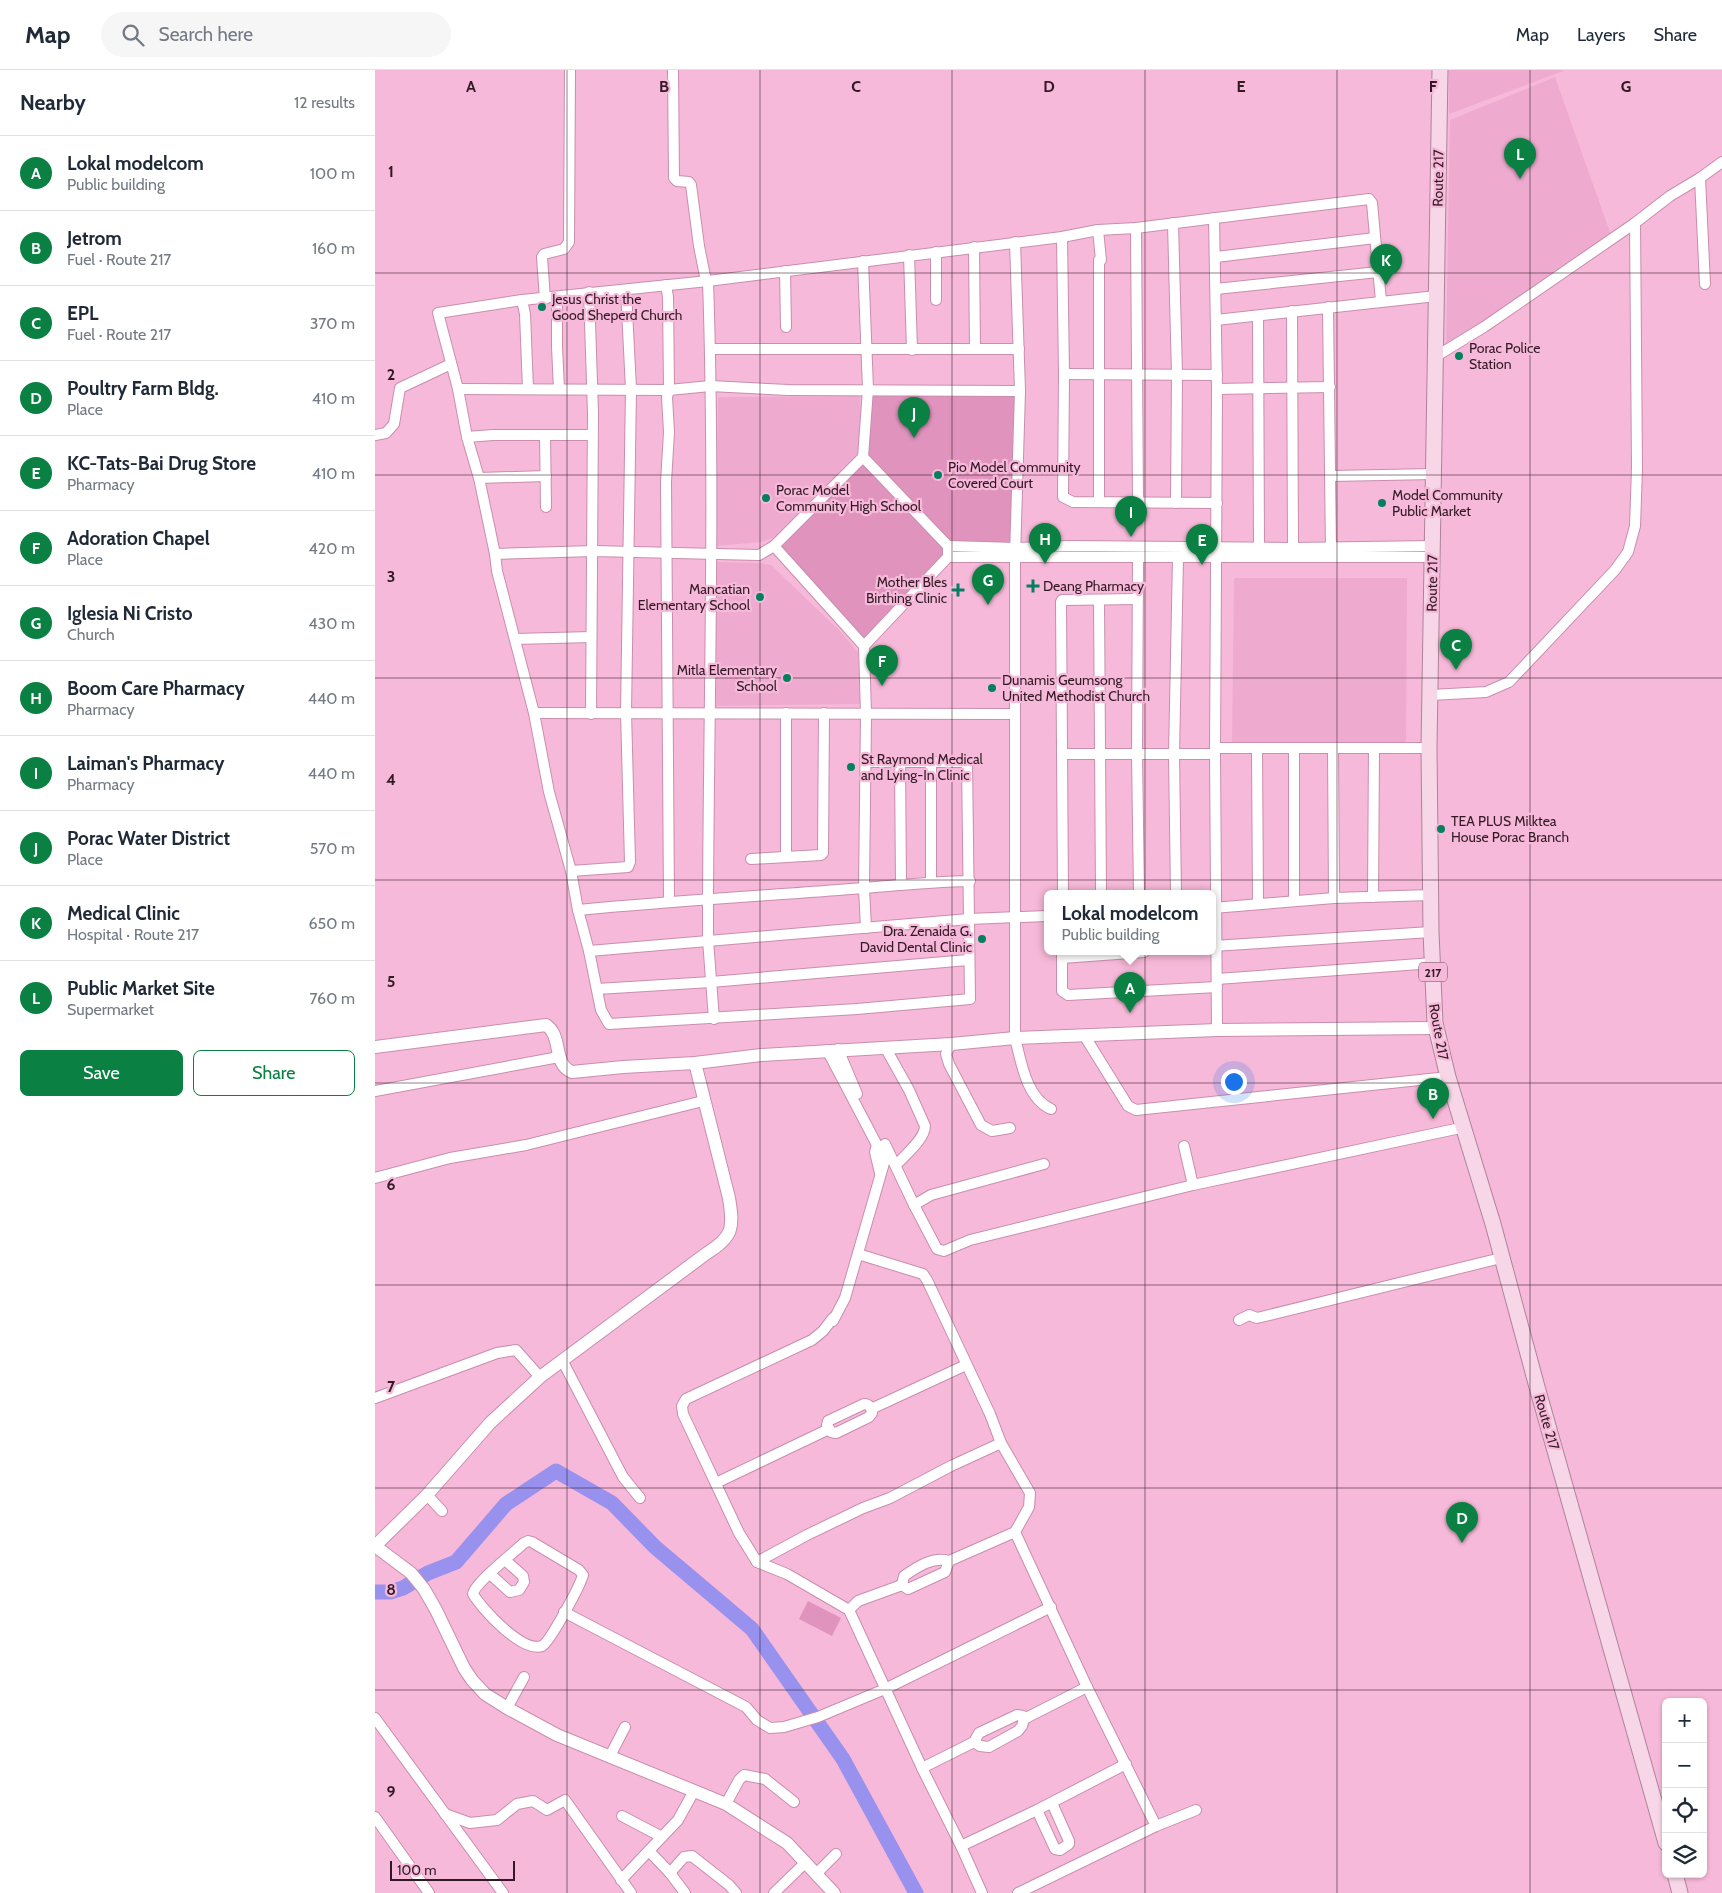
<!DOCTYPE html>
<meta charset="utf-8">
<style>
:root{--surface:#fff;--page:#f6f6f7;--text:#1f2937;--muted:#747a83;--line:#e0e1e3;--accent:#0b8043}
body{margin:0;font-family:Cabin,sans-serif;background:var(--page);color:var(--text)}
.controls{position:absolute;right:15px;bottom:15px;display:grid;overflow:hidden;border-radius:8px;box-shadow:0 1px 4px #0004}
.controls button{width:45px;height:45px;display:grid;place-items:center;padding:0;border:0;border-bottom:1px solid var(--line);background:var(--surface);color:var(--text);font:25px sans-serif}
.scale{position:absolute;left:15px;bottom:12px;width:125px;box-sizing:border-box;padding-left:5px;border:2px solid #311a26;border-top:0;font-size:14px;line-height:18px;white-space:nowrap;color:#311a26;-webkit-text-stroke:4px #f7b9d9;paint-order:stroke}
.you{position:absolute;left:858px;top:1011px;width:18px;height:18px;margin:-12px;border:4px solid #fff;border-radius:50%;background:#1a73e8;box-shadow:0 0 0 8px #1a73e833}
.badge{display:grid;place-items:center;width:32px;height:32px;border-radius:50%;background:var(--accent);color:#fff;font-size:16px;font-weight:700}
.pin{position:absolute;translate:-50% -41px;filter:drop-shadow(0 1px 2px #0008)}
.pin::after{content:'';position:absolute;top:26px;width:18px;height:15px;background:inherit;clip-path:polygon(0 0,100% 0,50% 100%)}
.popup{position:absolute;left:669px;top:820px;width:172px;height:65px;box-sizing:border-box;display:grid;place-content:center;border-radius:8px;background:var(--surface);filter:drop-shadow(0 1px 4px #0005);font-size:16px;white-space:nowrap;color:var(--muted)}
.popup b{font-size:19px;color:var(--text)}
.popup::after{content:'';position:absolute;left:50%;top:100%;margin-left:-10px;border:10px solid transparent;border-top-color:var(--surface)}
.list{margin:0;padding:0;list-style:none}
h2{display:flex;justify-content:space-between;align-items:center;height:65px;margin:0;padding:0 20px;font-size:21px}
h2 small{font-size:16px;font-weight:400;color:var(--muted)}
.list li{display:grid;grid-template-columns:32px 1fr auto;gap:15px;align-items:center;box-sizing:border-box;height:75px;padding:0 20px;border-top:1px solid var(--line)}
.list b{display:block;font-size:19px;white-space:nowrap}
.list p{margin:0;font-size:16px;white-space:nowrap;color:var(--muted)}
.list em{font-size:16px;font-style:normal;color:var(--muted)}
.actions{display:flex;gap:10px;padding:15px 20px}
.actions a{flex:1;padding:11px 0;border:1px solid var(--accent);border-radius:8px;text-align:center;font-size:18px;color:var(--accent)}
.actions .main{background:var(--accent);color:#fff}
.icon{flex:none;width:28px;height:28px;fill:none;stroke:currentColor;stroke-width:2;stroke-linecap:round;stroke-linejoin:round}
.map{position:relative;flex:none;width:1347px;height:1823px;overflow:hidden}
header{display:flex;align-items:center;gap:30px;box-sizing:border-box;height:70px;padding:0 25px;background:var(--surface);border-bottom:1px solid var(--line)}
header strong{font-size:24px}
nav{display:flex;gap:28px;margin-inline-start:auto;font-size:18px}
.search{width:350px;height:45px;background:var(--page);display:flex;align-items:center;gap:12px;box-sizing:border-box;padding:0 18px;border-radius:28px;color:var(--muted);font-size:19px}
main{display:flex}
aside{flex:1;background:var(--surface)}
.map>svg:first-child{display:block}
.built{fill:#efabcf}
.green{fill:#e093bd}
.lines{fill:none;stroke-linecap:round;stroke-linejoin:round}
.river{stroke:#9991ee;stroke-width:15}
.minor-casing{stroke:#c98ead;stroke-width:12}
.tertiary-casing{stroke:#c98ead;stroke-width:14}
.primary-casing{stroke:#ae8399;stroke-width:17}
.minor{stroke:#fff;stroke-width:10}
.tertiary{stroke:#fff;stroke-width:12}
.primary{stroke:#f7d6e7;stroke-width:15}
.grid{fill:none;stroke:#311a26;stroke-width:1;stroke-opacity:0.55}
.poi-dot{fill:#057f5e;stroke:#f7b9d9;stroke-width:2}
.labels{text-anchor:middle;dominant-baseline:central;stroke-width:4.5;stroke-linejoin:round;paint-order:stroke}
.shield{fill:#f7b9d9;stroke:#6c4a5c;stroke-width:1}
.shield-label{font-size:12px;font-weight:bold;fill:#311a26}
.street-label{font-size:14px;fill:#311a26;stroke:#f7b9d9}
.poi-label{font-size:14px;fill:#311a26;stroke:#f7b9d9;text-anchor:start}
.grid-label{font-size:16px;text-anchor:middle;font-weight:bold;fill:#311a26;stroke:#f7b9d9;stroke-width:4.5;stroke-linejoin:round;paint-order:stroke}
</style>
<header>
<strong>Map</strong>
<div class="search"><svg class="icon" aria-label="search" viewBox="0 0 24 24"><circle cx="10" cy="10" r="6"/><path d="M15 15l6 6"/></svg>Search here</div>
<nav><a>Map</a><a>Layers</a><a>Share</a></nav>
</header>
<main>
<aside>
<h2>Nearby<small>12 results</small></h2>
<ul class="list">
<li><span class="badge">A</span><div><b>Lokal modelcom</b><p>Public building</p></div><em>100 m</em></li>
<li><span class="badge">B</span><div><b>Jetrom</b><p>Fuel · Route 217</p></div><em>160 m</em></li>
<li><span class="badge">C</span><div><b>EPL</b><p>Fuel · Route 217</p></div><em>370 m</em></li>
<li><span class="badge">D</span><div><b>Poultry Farm Bldg.</b><p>Place</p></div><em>410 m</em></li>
<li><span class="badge">E</span><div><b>KC-Tats-Bai Drug Store</b><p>Pharmacy</p></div><em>410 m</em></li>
<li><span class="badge">F</span><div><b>Adoration Chapel</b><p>Place</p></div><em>420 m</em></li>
<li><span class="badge">G</span><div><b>Iglesia Ni Cristo</b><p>Church</p></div><em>430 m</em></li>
<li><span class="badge">H</span><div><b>Boom Care Pharmacy</b><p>Pharmacy</p></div><em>440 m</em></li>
<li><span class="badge">I</span><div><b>Laiman's Pharmacy</b><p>Pharmacy</p></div><em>440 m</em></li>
<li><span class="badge">J</span><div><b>Porac Water District</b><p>Place</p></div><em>570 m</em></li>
<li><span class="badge">K</span><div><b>Medical Clinic</b><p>Hospital · Route 217</p></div><em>650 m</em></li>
<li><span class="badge">L</span><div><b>Public Market Site</b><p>Supermarket</p></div><em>760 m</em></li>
</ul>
<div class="actions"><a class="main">Save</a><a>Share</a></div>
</aside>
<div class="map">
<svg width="1347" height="1823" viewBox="0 0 1347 1823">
<rect width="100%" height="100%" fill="#f7b9d9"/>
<g class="built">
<polygon points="1074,0 1187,0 1188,1 1074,44"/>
<polygon points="1180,7 1237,168 1071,277 1075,50"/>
<polygon points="485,326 485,376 480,389 400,467 386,472 341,476 343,327"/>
<polygon points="341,492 386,493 396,495 464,560 483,582 485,634 341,636"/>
<polygon points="859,508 1032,508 1031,673 857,673"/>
</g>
<g class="green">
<polygon points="493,319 645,321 641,478 573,476 573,487 489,576 399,476 488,387"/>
<polygon points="433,1531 466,1548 457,1566 424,1549"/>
</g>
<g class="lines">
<polyline class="river" points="0,1522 15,1522 28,1518 53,1503 81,1492 131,1434 181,1401 237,1433 280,1477 377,1559 468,1689 541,1823"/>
<defs>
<g id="minor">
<polyline points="298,0 299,108 302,111 314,112 316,115 324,176 331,211"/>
<polyline points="1325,108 1330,214"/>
<polyline points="839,148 842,319 840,684 842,960"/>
<polyline points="798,153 802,304 801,433"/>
<polyline points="761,158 763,432"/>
<polyline points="723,160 726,190 724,190 724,432"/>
<polyline points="687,167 689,304 688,427 698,432 842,433"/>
<path d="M640,172l5,149 -5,166v481c6,23 11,60 36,71"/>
<polyline points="599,177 600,279"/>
<polyline points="561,182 561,230"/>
<polyline points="534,185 537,280"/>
<polyline points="841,187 1000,168"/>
<polyline points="410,201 411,257"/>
<path d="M333,211c7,206 1,413 0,619v40l6,79"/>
<polyline points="291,215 293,227 294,320 292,327 294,362 291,412 294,831"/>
<polyline points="841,219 1003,202"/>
<polyline points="214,222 218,343 216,644"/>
<polyline points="182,227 182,277 184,319"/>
<polyline points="170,229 167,187 169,184 189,179 194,172 195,0"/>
<polyline points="147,230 150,244 153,319"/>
<polyline points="953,237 956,483"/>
<polyline points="917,241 918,478"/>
<polyline points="883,246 884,477"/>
<polyline points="841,250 1061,226"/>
<polyline points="335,279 644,279"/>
<polyline points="1060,287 1109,257 1260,153 1295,126 1325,108 1347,92"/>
<polyline points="689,304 842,305"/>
<polyline points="83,319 294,320 335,316 413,320 645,321"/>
<polyline points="842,319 955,317"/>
<polyline points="0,365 11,363 19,354 25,318 76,294"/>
<polyline points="170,365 171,437"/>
<polyline points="92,367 118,365 217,365"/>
<polyline points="488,387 573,476 573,487 489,576"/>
<polyline points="956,406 1059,404"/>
<polyline points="104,408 171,406"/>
<polyline points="399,476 489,576 491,645 489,818 491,858"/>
<polyline points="573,476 641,478 694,476 918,478 1058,476"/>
<polyline points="120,484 219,481 384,485 399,476 488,387 493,319 488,191"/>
<polyline points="573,487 1058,487"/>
<polyline points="763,487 762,684 764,824"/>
<polyline points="724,530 726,824"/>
<polyline points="140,569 216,567"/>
<polyline points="1056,625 1111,622 1134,612 1240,500 1253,482 1260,456 1262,398 1260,153"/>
<polyline points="159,643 639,644"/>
<polyline points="411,643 411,787"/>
<polyline points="840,678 1054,678"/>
<polyline points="919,678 919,831"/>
<polyline points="958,678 959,828"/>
<polyline points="882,679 883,834"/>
<polyline points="687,684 840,684"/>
<polyline points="525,691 526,815"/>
<polyline points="556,691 556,812"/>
<polyline points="491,692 592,692 595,929 482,939 234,954 226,940 214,881 203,840 196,801 174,722 159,643 122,501 120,484 104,408 92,367 83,319 63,243 147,230 333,211 687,167 723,160 761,158 994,129 997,133 1006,231"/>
<polyline points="376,789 446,785 448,783 449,643"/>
<polyline points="196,801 253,797 255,792 251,642 256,319 251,220"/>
<polyline points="688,824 686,532 687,530 763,529"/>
<polyline points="801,824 799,684 803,488"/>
<polyline points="998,827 999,678"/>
<polyline points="838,838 959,828 1056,825"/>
<path d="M203,840c82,-8 165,-13 247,-19 48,-3 96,-9 145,-10"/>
<polyline points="838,876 1056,862"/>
<polyline points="214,881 594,849 672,846"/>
<polyline points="687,882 687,921 693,925 842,917"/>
<polyline points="687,888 769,882"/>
<polyline points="842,909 1058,893"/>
<polyline points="222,919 336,912 593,890"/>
<polyline points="709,965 753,1036 761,1040 1073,1007"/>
<polyline points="576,974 571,984 574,994 606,1055 617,1061 635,1058"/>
<path d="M510,977l24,43 16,36c0,13 -20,29 -29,39"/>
<polyline points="463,979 482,1024"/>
<polyline points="452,980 502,1075 509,1080 509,1093 470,1228 458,1251 458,1248 448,1261 437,1270 311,1329 307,1336 308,1344 364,1463 382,1492 412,1504 474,1540 547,1698 586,1776 607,1823"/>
<polyline points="0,1021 184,987"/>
<polyline points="510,1074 539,1135 556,1125 669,1094"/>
<polyline points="502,1075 500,1082 505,1103"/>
<polyline points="809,1076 818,1115"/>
<polyline points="0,1108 75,1088 151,1075 328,1031"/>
<polyline points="539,1135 562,1179 569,1181 595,1170 818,1115 1090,1057"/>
<polyline points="864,1250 874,1245 882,1248 1126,1188"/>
<polyline points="187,1290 248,1407 265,1428"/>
<polyline points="0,1328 122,1283 141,1280 165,1307"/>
<path d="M489,1334c5,0 8,4 8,9l-3,4 -33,16 -5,-1 -4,-7 1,-4z"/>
<polyline points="496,1339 591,1295"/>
<polyline points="341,1413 454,1359"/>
<polyline points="52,1425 67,1441"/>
<polyline points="640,1462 712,1617 781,1756"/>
<path d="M153,1471l4,1 47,28 4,5c-3,11 -33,67 -41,71 -20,7 -60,-37 -69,-52 1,-10 41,-42 51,-51z"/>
<polyline points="382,1492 432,1465 488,1438 515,1428 576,1396 626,1373"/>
<polyline points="115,1504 135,1522 144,1520 149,1512 148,1506 130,1490"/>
<path d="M527,1515l2,-9c13,-9 29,-20 45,-15"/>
<polyline points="474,1540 483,1531 527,1515 533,1519 570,1502 574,1491 640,1462 654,1437 655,1423 626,1373 615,1344 552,1210 548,1204 483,1184"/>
<polyline points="189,1542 371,1637 382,1650 395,1658 409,1657 443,1647 510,1619 676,1537"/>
<polyline points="132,1638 149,1607"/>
<polyline points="0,1648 128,1823"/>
<polyline points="599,1672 605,1676 614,1677 643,1661 647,1656 649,1649"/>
<polyline points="235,1686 250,1657"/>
<polyline points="547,1698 599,1672 604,1663 642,1645 648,1646 649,1649 712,1617"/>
<polyline points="351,1734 364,1710 369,1705 390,1709 419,1732"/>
<polyline points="662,1740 680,1779 685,1780 694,1774 694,1771 677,1733"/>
<polyline points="70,1744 95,1753 122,1750 142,1734 158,1731 172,1740 190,1730 256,1823"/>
<polyline points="247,1746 287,1767"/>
<polyline points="0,1747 54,1823"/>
<polyline points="586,1776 662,1740 751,1694"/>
<polyline points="274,1781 295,1803 310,1823"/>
<polyline points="295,1803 309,1787 317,1786 354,1815 361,1823"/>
<polyline points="442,1803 461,1784"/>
<polyline points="246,1810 303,1750 319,1721"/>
<polyline points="399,1823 431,1792"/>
<polyline points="643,1823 781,1756 821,1740"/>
</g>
<g id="tertiary">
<path d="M0,977l171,-22c17,11 6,39 26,47l51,-5 72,-4 66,-8 190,-11 64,-6 202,-8 219,-2"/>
<path d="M320,993l34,135c5,30 4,39 -22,55l-167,124 -50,46 -63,72 -52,51 36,27 13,16 12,21 28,58 8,12 13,14 22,14 50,27 169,69 61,39 47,50"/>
</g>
<g id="primary">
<polyline points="1065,0 1054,678 1056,862 1060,953 1073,1007 1118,1154 1162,1317 1291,1773"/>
<polyline points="1300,1804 1305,1823"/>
</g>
</defs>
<use href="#minor" class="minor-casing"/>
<use href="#tertiary" class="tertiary-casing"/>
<use href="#primary" class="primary-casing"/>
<use href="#minor" class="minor"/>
<use href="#tertiary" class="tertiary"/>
<use href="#primary" class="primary"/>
</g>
<path class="grid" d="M192,0v1823M385,0v1823M577,0v1823M770,0v1823M962,0v1823M1155,0v1823M0,203h1347M0,405h1347M0,608h1347M0,810h1347M0,1013h1347M0,1215h1347M0,1418h1347M0,1620h1347"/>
<g class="poi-dot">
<circle cx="167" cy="237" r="5"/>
<circle cx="1084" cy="286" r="5"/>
<circle cx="563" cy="405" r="5"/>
<circle cx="391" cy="428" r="5"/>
<circle cx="1007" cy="433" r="5"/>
<path d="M655.5 508.5h5v5h5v5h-5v5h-5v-5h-5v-5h5z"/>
<path d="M580.5 512.5h5v5h5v5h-5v5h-5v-5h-5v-5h5z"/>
<circle cx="385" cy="527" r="5"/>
<circle cx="412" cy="608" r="5"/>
<circle cx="617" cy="618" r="5"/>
<circle cx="476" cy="697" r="5"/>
<circle cx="1066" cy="759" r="5"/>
<circle cx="607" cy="869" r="5"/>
</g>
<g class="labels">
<rect class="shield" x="1044" y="892.5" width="28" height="19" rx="4"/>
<g class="shield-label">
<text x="1058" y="902">217</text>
</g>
<g class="street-label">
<text transform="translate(1063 108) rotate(-89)">Route 217</text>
<text transform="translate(1057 513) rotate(-89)">Route 217</text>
<text transform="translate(1064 962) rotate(80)">Route 217</text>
<text transform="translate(1172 1352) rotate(74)">Route 217</text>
</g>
<g class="poi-label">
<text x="177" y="229">Jesus Christ the<tspan x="177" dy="16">Good Sheperd Church</tspan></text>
<text x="1094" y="278">Porac Police<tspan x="1094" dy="16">Station</tspan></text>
<text x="573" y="397">Pio Model Community<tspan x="573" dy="16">Covered Court</tspan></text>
<text x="401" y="420">Porac Model<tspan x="401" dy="16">Community High School</tspan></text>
<text x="1017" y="425">Model Community<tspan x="1017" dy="16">Public Market</tspan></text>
<text x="572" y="512" text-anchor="end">Mother Bles<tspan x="572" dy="16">Birthing Clinic</tspan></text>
<text x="668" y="516">Deang Pharmacy</text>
<text x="375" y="519" text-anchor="end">Mancatian<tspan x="375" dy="16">Elementary School</tspan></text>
<text x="402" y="600" text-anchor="end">Mitla Elementary<tspan x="402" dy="16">School</tspan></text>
<text x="627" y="610">Dunamis Geumsong<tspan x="627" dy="16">United Methodist Church</tspan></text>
<text x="486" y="689">St Raymond Medical<tspan x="486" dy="16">and Lying-In Clinic</tspan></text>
<text x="1076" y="751">TEA PLUS Milktea<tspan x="1076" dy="16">House Porac Branch</tspan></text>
<text x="597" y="861" text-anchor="end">Dra. Zenaida G.<tspan x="597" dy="16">David Dental Clinic</tspan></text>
</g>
</g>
<g class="grid-label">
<text x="96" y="22">A</text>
<text x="289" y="22">B</text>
<text x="481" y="22">C</text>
<text x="674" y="22">D</text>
<text x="866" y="22">E</text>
<text x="1058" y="22">F</text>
<text x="1251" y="22">G</text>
<text x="16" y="107">1</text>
<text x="16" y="310">2</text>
<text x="16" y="512">3</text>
<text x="16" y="715">4</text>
<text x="16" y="917">5</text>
<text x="16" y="1120">6</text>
<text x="16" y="1322">7</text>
<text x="16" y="1525">8</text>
<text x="16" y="1727">9</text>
</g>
</svg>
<div class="controls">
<button>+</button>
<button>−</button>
<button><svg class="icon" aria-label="locate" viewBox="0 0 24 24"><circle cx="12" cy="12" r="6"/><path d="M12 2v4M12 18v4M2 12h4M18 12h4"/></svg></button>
<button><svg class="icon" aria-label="layers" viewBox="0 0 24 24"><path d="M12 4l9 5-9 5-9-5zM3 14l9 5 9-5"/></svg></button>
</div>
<div class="scale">100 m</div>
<div class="you"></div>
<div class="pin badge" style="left:755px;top:943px">A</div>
<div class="popup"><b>Lokal modelcom</b>Public building</div>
<div class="pin badge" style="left:1058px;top:1049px">B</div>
<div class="pin badge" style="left:1081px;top:600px">C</div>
<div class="pin badge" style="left:1087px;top:1473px">D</div>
<div class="pin badge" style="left:827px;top:495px">E</div>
<div class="pin badge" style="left:507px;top:616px">F</div>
<div class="pin badge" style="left:613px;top:535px">G</div>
<div class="pin badge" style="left:670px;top:494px">H</div>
<div class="pin badge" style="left:756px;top:467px">I</div>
<div class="pin badge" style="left:539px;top:368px">J</div>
<div class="pin badge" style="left:1011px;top:215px">K</div>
<div class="pin badge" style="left:1145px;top:109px">L</div>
</div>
</main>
